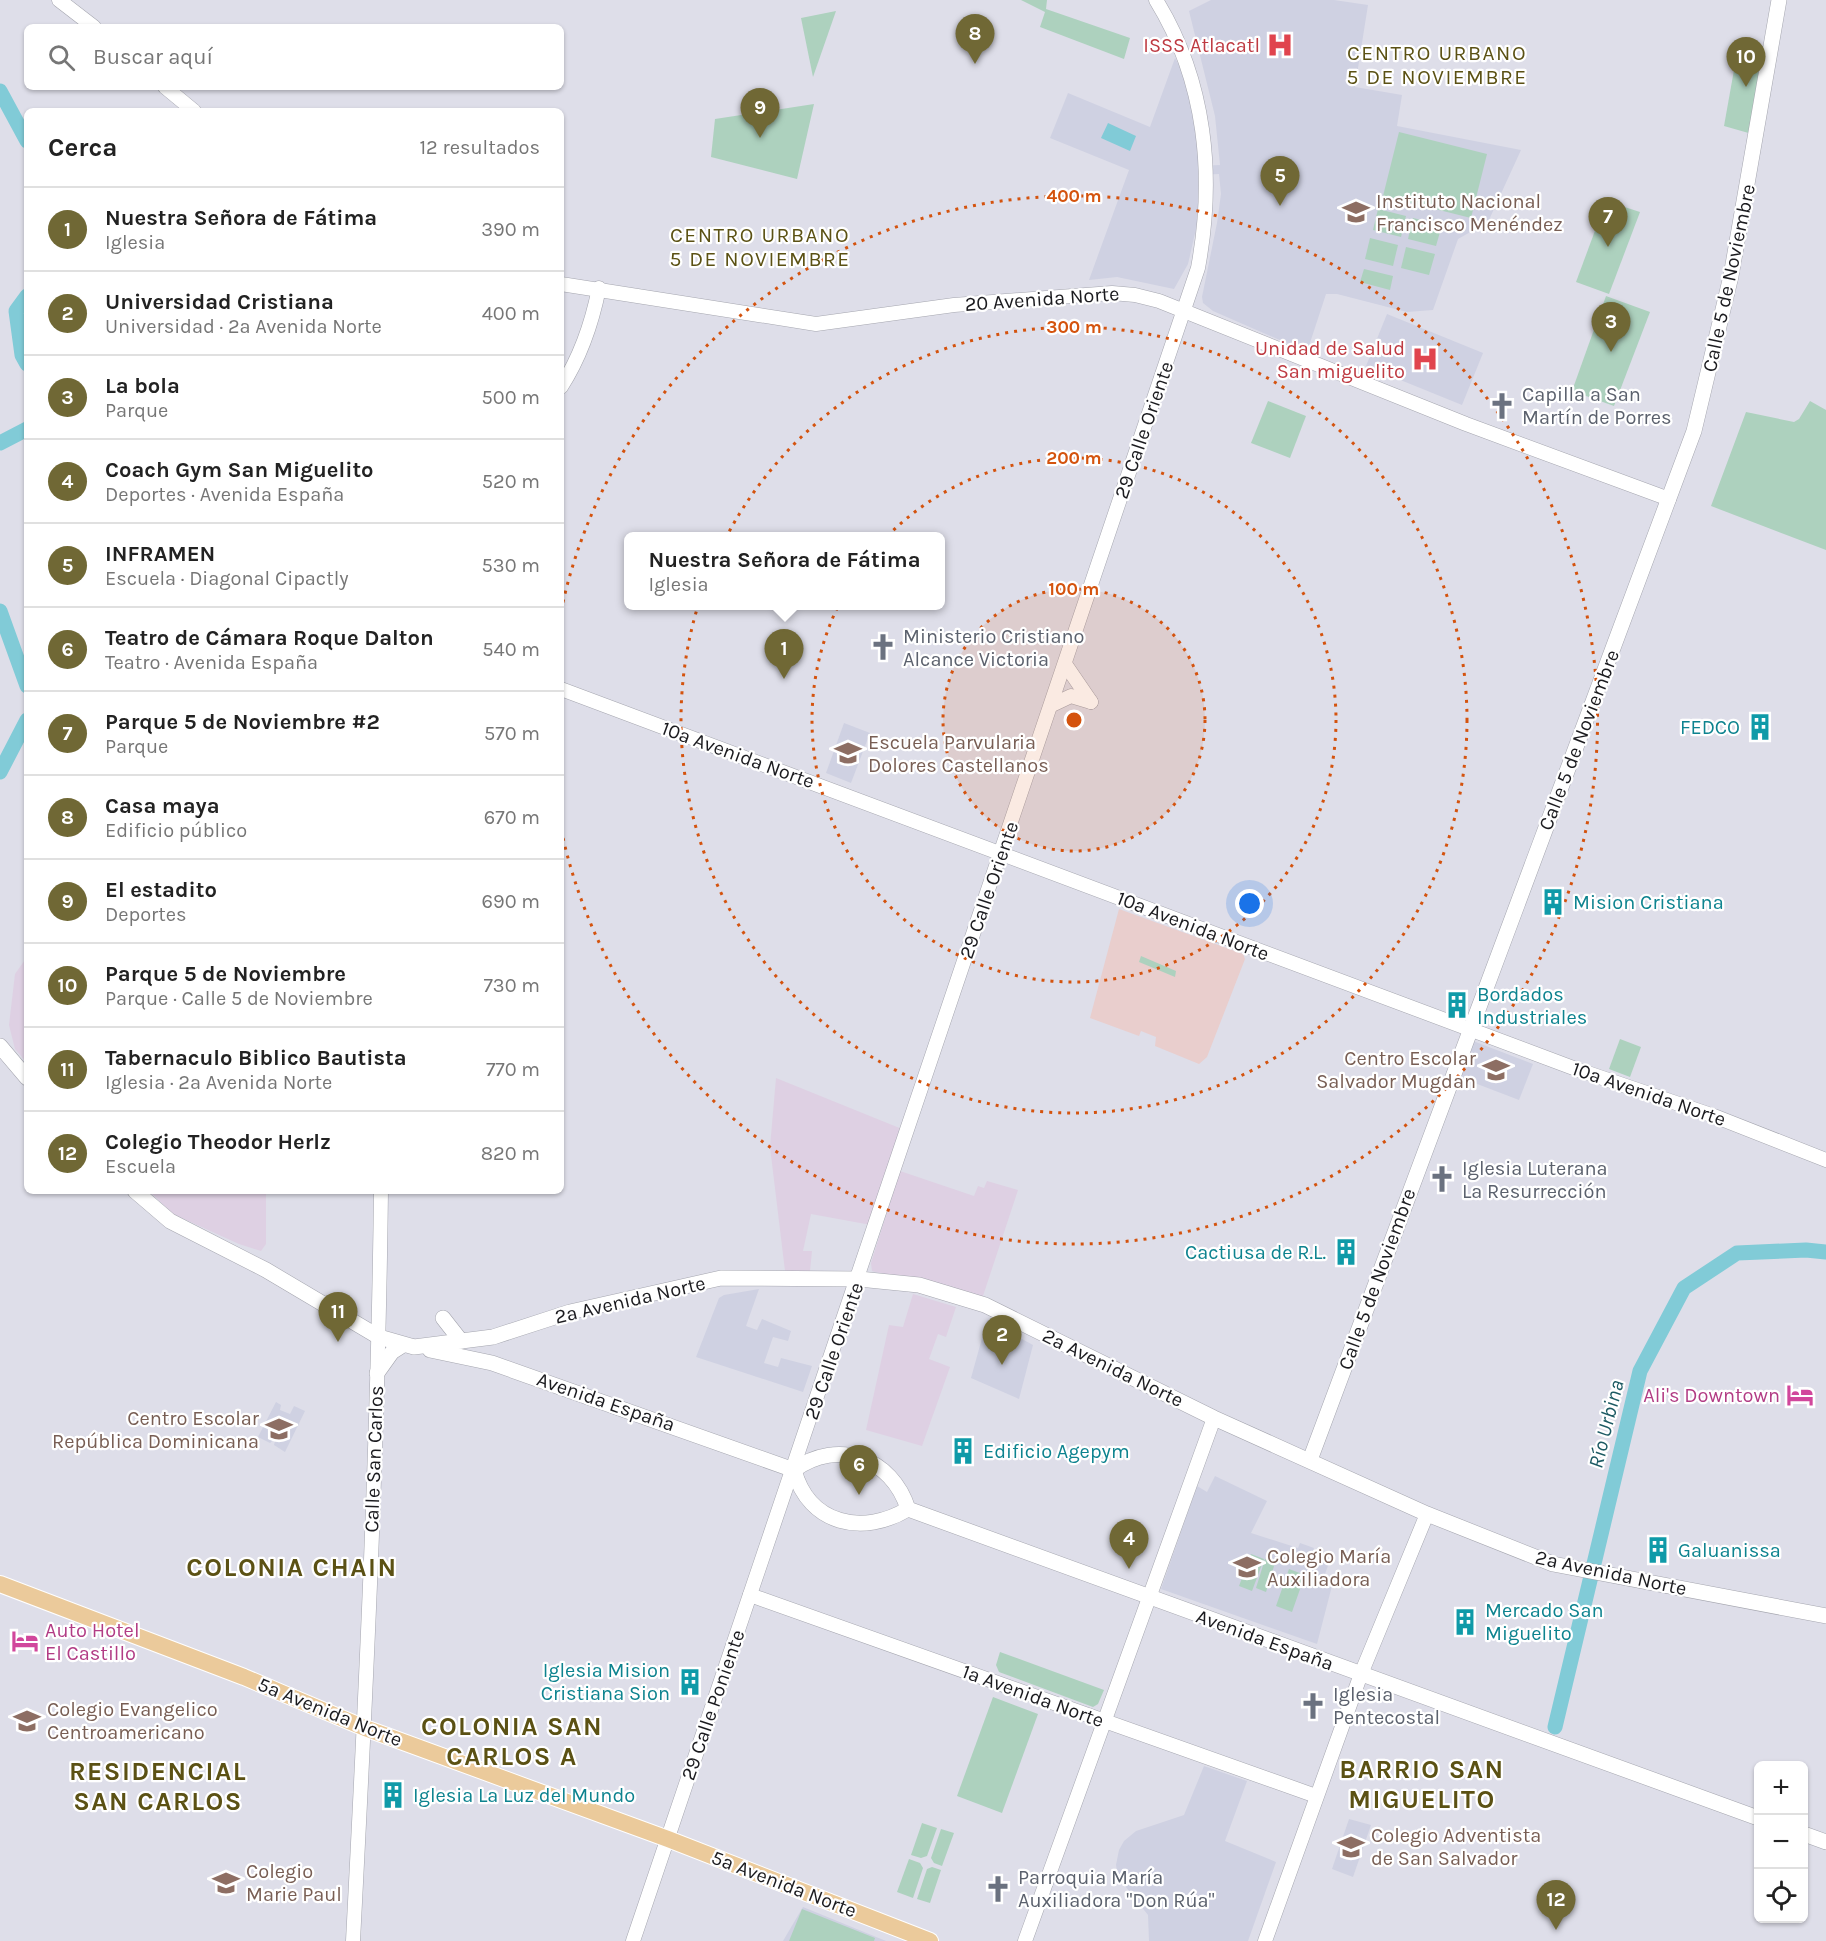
<!DOCTYPE html>
<html lang="es">
<meta charset="utf-8">
<style>
:root{--surface:#fff;--page:#f2f2f2;--text:#222;--muted:#767676;--line:#e0e0e0;--accent:#706835}
body{margin:0;font-family:Karla,sans-serif;background:var(--page);color:var(--text)}
.controls{position:absolute;right:18px;bottom:18px;display:grid;overflow:hidden;border-radius:9px;box-shadow:0 2px 4px #0004}
.controls button{width:54px;height:54px;display:grid;place-items:center;padding:0;border:0;border-bottom:2px solid var(--line);background:var(--surface);color:var(--text);font:30px sans-serif}
.you{position:absolute;left:1250px;top:904px;width:21px;height:21px;margin:-15px;border:4px solid #fff;border-radius:50%;background:#1a73e8;box-shadow:0 0 0 9px #1a73e833}
.badge{display:grid;place-items:center;width:39px;height:39px;border-radius:50%;background:var(--accent);color:#fff;font-size:20px;font-weight:700}
.pin{position:absolute;translate:-50% -50px;filter:drop-shadow(0 2px 3px #0008)}
.pin::after{content:'';position:absolute;top:32px;width:21px;height:18px;background:inherit;clip-path:polygon(0 0,100% 0,50% 100%)}
.popup{position:absolute;left:624px;top:532px;width:321px;height:78px;box-sizing:border-box;display:grid;place-content:center;border-radius:9px;background:var(--surface);filter:drop-shadow(0 2px 4px #0005);font-size:20px;white-space:nowrap;color:var(--muted)}
.popup b{font-size:22px;color:var(--text)}
.popup::after{content:'';position:absolute;left:50%;top:100%;margin-left:-12px;border:12px solid transparent;border-top-color:var(--surface)}
.list{margin:0;padding:0;list-style:none}
h2{display:flex;justify-content:space-between;align-items:center;height:78px;margin:0;padding:0 24px;font-size:26px}
h2 small{font-size:20px;font-weight:400;color:var(--muted)}
.list li{display:grid;grid-template-columns:39px 1fr auto;gap:18px;align-items:center;box-sizing:border-box;height:84px;padding:0 24px;border-top:2px solid var(--line)}
.list b{display:block;font-size:22px;white-space:nowrap}
.list p{margin:0;font-size:20px;white-space:nowrap;color:var(--muted)}
.list em{font-size:20px;font-style:normal;color:var(--muted)}
.icon{flex:none;width:33px;height:33px;fill:none;stroke:currentColor;stroke-width:2;stroke-linecap:round;stroke-linejoin:round}
.map{position:relative;flex:none;width:1826px;height:1941px;overflow:hidden}
.search{position:absolute;background:var(--surface);box-shadow:0 2px 4px #0004;left:24px;top:24px;width:540px;height:66px;display:flex;align-items:center;gap:15px;box-sizing:border-box;padding:0 21px;border-radius:9px;color:var(--muted);font-size:22px}
.panel{position:absolute;background:var(--surface);box-shadow:0 2px 4px #0004;left:24px;top:108px;width:540px;height:1086px;border-radius:9px}
.map>svg:first-child{display:block}
.commercial{fill:#e9cecd}
.industrial{fill:#ded0e3}
.built{fill:#cfd1e2}
.green{fill:#add1be}
.water{fill:#81cbd7}
.lines{fill:none;stroke-linecap:round;stroke-linejoin:round}
.river{stroke:#81cbd7;stroke-width:15}
.tertiary-casing{stroke:#a5a6af;stroke-width:15}
.secondary-casing{stroke:#a5a6af;stroke-width:16}
.primary-casing{stroke:#fff;stroke-width:18}
.tertiary{stroke:#fff;stroke-width:14}
.secondary{stroke:#fff;stroke-width:15}
.primary{stroke:#ebca9b;stroke-width:16}
.ring{fill:none;stroke:#d4530e;stroke-width:3;stroke-dasharray:3 6}
.labels{text-anchor:middle;dominant-baseline:central;stroke-width:4.5;stroke-linejoin:round;paint-order:stroke}
.health-label{font-size:20px;fill:#be3a42;stroke:#fff;text-anchor:end}
.education-label{font-size:20px;fill:#785e54;stroke:#fff;text-anchor:start}
.street-label{font-size:20px;fill:#1b1b1f;stroke:#fff}
.worship-label{font-size:20px;fill:#5b616d;stroke:#fff;text-anchor:start}
.culture-label{font-size:20px;fill:#0d838f;stroke:#fff;text-anchor:start}
.hotel-label{font-size:20px;fill:#b23c85;stroke:#fff;text-anchor:end}
.neighbourhood-label{font-size:21px;letter-spacing:1.5px;fill:#5b5114;stroke:#fff}
.water-label{font-size:21px;font-style:italic;fill:#1c5a63;stroke:#fff}
.district-label{font-size:26px;font-weight:bold;letter-spacing:1.5px;fill:#5b5114;stroke:#fff}
.centre{fill:#d4530e;stroke:#fff;stroke-width:3}
.ring-label{font-size:18px;text-anchor:middle;font-weight:bold;fill:#d4530e;stroke:#fff;stroke-width:4.5;stroke-linejoin:round;paint-order:stroke}
</style>
<div class="map">
<svg width="1826" height="1941" viewBox="0 0 1826 1941">
<rect width="100%" height="100%" fill="#dedee9"/>
<polygon class="commercial" points="1119,909 1243,954 1245,959 1207,1057 1199,1064 1155,1046 1156,1037 1141,1031 1139,1036 1090,1018"/>
<g class="industrial">
<polygon points="27,957 27,1063 15,1049 9,1025 15,974"/>
<polygon points="776,1078 902,1129 871,1225 811,1214 803,1251 812,1251 810,1271 785,1271 770,1147"/>
<polygon points="900,1171 974,1196 978,1186 984,1188 987,1181 1018,1190 982,1299 872,1271 871,1263"/>
<polygon points="149,1191 266,1191 266,1244 261,1251 239,1244 173,1214"/>
<polygon points="913,1294 956,1307 946,1337 938,1334 929,1359 950,1367 922,1446 866,1430 889,1325 903,1327"/>
</g>
<g class="built">
<polygon points="1211,0 1334,0 1368,5 1355,87 1402,95 1397,126 1521,150 1488,222 1458,239 1433,310 1407,312 1337,294 1326,294 1307,352 1213,311 1203,303 1202,297 1217,223 1221,194 1219,174 1198,175 1198,220 1188,264 1174,289 1117,277 1089,280 1129,170 1050,138 1068,93 1150,127 1175,58 1184,74 1194,117 1199,166 1220,165 1215,116 1189,11"/>
<polygon points="1387,314 1483,353 1462,405 1366,366"/>
<polygon points="844,723 870,733 851,783 826,773"/>
<polygon points="1473,1041 1533,1064 1519,1100 1459,1077"/>
<polygon points="759,1289 746,1326 757,1330 762,1319 791,1331 788,1341 773,1337 764,1363 778,1367 781,1358 812,1366 803,1392 696,1357 719,1298 724,1295"/>
<polygon points="987,1320 1033,1345 1019,1399 971,1378"/>
<polygon points="276,1402 281,1405 280,1410 290,1414 294,1406 305,1411 285,1452 274,1445 275,1441 273,1440 270,1443 258,1437"/>
<polygon points="1215,1476 1267,1501 1251,1533 1298,1548 1300,1543 1314,1548 1312,1554 1330,1560 1325,1574 1334,1578 1317,1644 1161,1589 1197,1486 1207,1492"/>
<polygon points="1204,1766 1247,1781 1225,1841 1276,1862 1248,1941 1149,1941 1148,1915 1118,1877 1116,1865 1119,1850 1124,1841 1136,1831 1184,1815"/>
<polygon points="1349,1819 1371,1825 1353,1877 1332,1869"/>
<polygon points="803,1907 886,1941 783,1941"/>
</g>
<g class="green">
<polygon points="1021,0 1047,0 1046,9 1130,38 1124,59 1040,27 1045,12"/>
<polygon points="836,11 813,77 801,18"/>
<polygon points="1739,42 1767,47 1752,134 1724,126"/>
<polygon points="814,104 797,179 711,157 715,119"/>
<polygon points="1399,132 1487,154 1471,218 1383,196"/>
<polygon points="1606,201 1640,212 1609,294 1576,282"/>
<polygon points="1378,209 1406,216 1401,237 1373,230"/>
<polygon points="1413,218 1442,225 1436,246 1408,239"/>
<polygon points="1370,238 1398,245 1393,266 1365,259"/>
<polygon points="1406,247 1435,254 1429,275 1401,268"/>
<polygon points="1364,269 1393,276 1390,290 1360,282"/>
<polygon points="1606,296 1650,312 1614,406 1572,391"/>
<polygon points="1268,401 1306,416 1290,458 1251,443"/>
<polygon points="1810,401 1826,410 1826,550 1711,506 1746,412 1794,422 1799,419"/>
<polygon points="1141,956 1176,971 1175,977 1139,962"/>
<polygon points="1620,1039 1641,1047 1630,1077 1609,1069"/>
<polygon points="1251,1554 1264,1559 1252,1591 1239,1586"/>
<polygon points="1265,1559 1275,1563 1266,1592 1256,1588"/>
<polygon points="1289,1569 1305,1575 1292,1612 1276,1606"/>
<polygon points="1000,1652 1104,1690 1098,1704 1093,1707 999,1672 996,1665"/>
<polygon points="993,1697 1038,1714 1002,1813 957,1796"/>
<polygon points="922,1823 937,1828 927,1856 921,1858 911,1855"/>
<polygon points="941,1829 954,1833 942,1866 934,1863 931,1858"/>
<polygon points="909,1859 920,1863 923,1868 913,1898 897,1892"/>
<polygon points="932,1867 941,1870 930,1903 917,1899 927,1869"/>
<polygon points="802,1909 875,1938 874,1941 789,1941"/>
</g>
<polygon class="water" points="1108,123 1136,136 1130,151 1101,138"/>
<g class="lines">
<g class="river">
<polyline points="0,91 27,141"/>
<polyline points="27,296 16,311 22,355 27,364"/>
<polyline points="0,443 27,429"/>
<polyline points="0,611 27,686"/>
<polyline points="0,772 27,720"/>
<polyline points="1555,1727 1640,1371 1684,1288 1737,1253 1806,1250 1826,1252"/>
</g>
<defs>
<g id="tertiary">
<polyline points="59,0 94,27"/>
<polyline points="165,87 194,111"/>
<polyline points="561,284 816,324 954,305 1112,293 1135,295 1159,301 1466,424 1669,499"/>
<path d="M561,387c20,-31 31,-64 38,-99"/>
<polyline points="1065,664 1091,702"/>
<polyline points="561,689 1576,1069 1714,1116 1826,1160"/>
<polyline points="1052,705 1071,696 1091,702"/>
<polyline points="750,1595 1316,1796"/>
<path d="M353,1941c13,-250 25,-500 28,-750"/>
<path d="M633,1941l565,-1673c17,-92 8,-187 -42,-268"/>
<polyline points="1025,1941 1214,1418"/>
<polyline points="1265,1941 1361,1674 1427,1514"/>
</g>
<g id="secondary">
<polyline points="0,1046 27,1078"/>
<polyline points="135,1191 170,1221 266,1270 379,1337 414,1347 493,1337 570,1312 721,1278 859,1279 919,1285 985,1305 1214,1418 1427,1514 1553,1564 1826,1616"/>
<polyline points="443,1318 461,1341"/>
<polyline points="430,1350 492,1363 794,1470"/>
<polyline points="377,1373 392,1352 403,1345"/>
<polyline points="1310,1460 1694,431 1731,276 1779,0"/>
<path d="M794,1470c44,-32 98,-12 114,39"/>
<path d="M794,1470c15,55 69,66 114,39"/>
<polyline points="908,1509 1758,1818"/>
<polyline points="1804,1834 1826,1842"/>
</g>
<polyline id="primary" points="0,1584 244,1677 365,1728 668,1839 930,1941"/>
</defs>
<use href="#tertiary" class="tertiary-casing"/>
<use href="#secondary" class="secondary-casing"/>
<use href="#primary" class="primary-casing"/>
<use href="#tertiary" class="tertiary"/>
<use href="#secondary" class="secondary"/>
<use href="#primary" class="primary"/>
</g>
<circle cx="1074" cy="720" r="131" fill="#d4530e" fill-opacity=".12"/>
<g class="ring">
<circle cx="1074" cy="720" r="131"/>
<circle cx="1074" cy="720" r="262"/>
<circle cx="1074" cy="720" r="393"/>
<path d="M561 611A524 524 0 1 1 561 829"/>
</g>
<defs>
<symbol id="hospital-bare" viewBox="-9 -9 18 18"><path d="M-5-5h3v3.5h4V-5h3V5h-3V1.5h-4V5h-3Z" fill="#e0444e" stroke="#fff" stroke-width="2.5" paint-order="stroke"/></symbol>
<symbol id="school-bare" viewBox="-9 -9 18 18"><path d="M0-5L7-2L0 1L-7-2ZM-4 1L0 2.5L4 1V4Q0 6-4 4Z" fill="#8d6e63" stroke="#fff" stroke-width="2.5" paint-order="stroke"/></symbol>
<symbol id="church-bare" viewBox="-9 -9 18 18"><path d="M-1.2-6h2.4v3.5h3.3v2.4h-3.3V6h-2.4V-.1h-3.3v-2.4h3.3Z" fill="#6b7280" stroke="#fff" stroke-width="2.5" paint-order="stroke"/></symbol>
<symbol id="building-bare" viewBox="-9 -9 18 18"><path d="M-4-6H4V6H1V3H-1V6H-4ZM-2.5-4.3h1.7v1.8h-1.7ZM.8-4.3h1.7v1.8H.8ZM-2.5-1h1.7V.8h-1.7ZM.8-1h1.7V.8H.8Z" fill="#0f9aa8" stroke="#fff" stroke-width="2.5" paint-order="stroke"/></symbol>
<symbol id="hotel-bare" viewBox="-9 -9 18 18"><path d="M-6-4.5h1.5V1H6V5H4.5V3h-9V5H-6ZM-4 0a1.8 1.8 0 1 1 3.6 0ZM.5 0V-2.5h3Q6-2.5 6 0Z" fill="#d1479c" stroke="#fff" stroke-width="2.5" paint-order="stroke"/></symbol>
</defs>
<g fill-rule="evenodd">
<use href="#hospital-bare" x="1261" y="26" width="38" height="38"/>
<use href="#school-bare" x="1337" y="193" width="38" height="38"/>
<use href="#hospital-bare" x="1406" y="340" width="38" height="38"/>
<use href="#church-bare" x="1483" y="387" width="38" height="38"/>
<use href="#church-bare" x="864" y="628" width="38" height="38"/>
<use href="#building-bare" x="1741" y="708" width="38" height="38"/>
<use href="#school-bare" x="829" y="734" width="38" height="38"/>
<use href="#building-bare" x="1534" y="883" width="38" height="38"/>
<use href="#building-bare" x="1438" y="986" width="38" height="38"/>
<use href="#school-bare" x="1477" y="1051" width="38" height="38"/>
<use href="#church-bare" x="1423" y="1160" width="38" height="38"/>
<use href="#building-bare" x="1327" y="1233" width="38" height="38"/>
<use href="#hotel-bare" x="1781" y="1376" width="38" height="38"/>
<use href="#school-bare" x="260" y="1410" width="38" height="38"/>
<use href="#building-bare" x="944" y="1432" width="38" height="38"/>
<use href="#building-bare" x="1639" y="1531" width="38" height="38"/>
<use href="#school-bare" x="1228" y="1548" width="38" height="38"/>
<use href="#building-bare" x="1446" y="1603" width="38" height="38"/>
<use href="#hotel-bare" x="6" y="1622" width="38" height="38"/>
<use href="#building-bare" x="671" y="1663" width="38" height="38"/>
<use href="#church-bare" x="1294" y="1687" width="38" height="38"/>
<use href="#school-bare" x="8" y="1702" width="38" height="38"/>
<use href="#building-bare" x="374" y="1776" width="38" height="38"/>
<use href="#school-bare" x="1332" y="1828" width="38" height="38"/>
<use href="#school-bare" x="207" y="1864" width="38" height="38"/>
<use href="#church-bare" x="979" y="1870" width="38" height="38"/>
</g>
<g class="labels">
<g class="health-label">
<text x="1260" y="45">ISSS Atlacatl</text>
<text x="1405" y="348">Unidad de Salud<tspan x="1405" dy="23">San miguelito</tspan></text>
</g>
<g class="education-label">
<text x="1376" y="201">Instituto Nacional<tspan x="1376" dy="23">Francisco Menéndez</tspan></text>
<text x="868" y="742">Escuela Parvularia<tspan x="868" dy="23">Dolores Castellanos</tspan></text>
<text x="1476" y="1058" text-anchor="end">Centro Escolar<tspan x="1476" dy="23">Salvador Mugdan</tspan></text>
<text x="259" y="1418" text-anchor="end">Centro Escolar<tspan x="259" dy="23">República Dominicana</tspan></text>
<text x="1267" y="1556">Colegio María<tspan x="1267" dy="23">Auxiliadora</tspan></text>
<text x="47" y="1709">Colegio Evangelico<tspan x="47" dy="23">Centroamericano</tspan></text>
<text x="1371" y="1835">Colegio Adventista<tspan x="1371" dy="23">de San Salvador</tspan></text>
<text x="246" y="1871">Colegio<tspan x="246" dy="23">Marie Paul</tspan></text>
</g>
<g class="street-label">
<text transform="translate(1729 278) rotate(-78)">Calle 5 de Noviembre</text>
<text transform="translate(1042 299) rotate(-4)">20 Avenida Norte</text>
<text transform="translate(1144 430) rotate(-71)">29 Calle Oriente</text>
<text transform="translate(1579 740) rotate(-69)">Calle 5 de Noviembre</text>
<text transform="translate(738 755) rotate(20)">10a Avenida Norte</text>
<text transform="translate(989 890) rotate(-71)">29 Calle Oriente</text>
<text transform="translate(1193 926) rotate(21)">10a Avenida Norte</text>
<text transform="translate(1649 1094) rotate(19)">10a Avenida Norte</text>
<text transform="translate(1377 1279) rotate(-70)">Calle 5 de Noviembre</text>
<text transform="translate(630 1300) rotate(-13)">2a Avenida Norte</text>
<text transform="translate(834 1351) rotate(-71)">29 Calle Oriente</text>
<text transform="translate(1113 1368) rotate(26)">2a Avenida Norte</text>
<text transform="translate(606 1402) rotate(19)">Avenida España</text>
<text transform="translate(374 1459) rotate(-88)">Calle San Carlos</text>
<text transform="translate(1611 1573) rotate(12)">2a Avenida Norte</text>
<text transform="translate(1265 1640) rotate(20)">Avenida España</text>
<text transform="translate(1033 1696) rotate(20)">1a Avenida Norte</text>
<text transform="translate(713 1705) rotate(-71)">29 Calle Poniente</text>
<text transform="translate(330 1712) rotate(22)">5a Avenida Norte</text>
<text transform="translate(784 1884) rotate(21)">5a Avenida Norte</text>
</g>
<g class="worship-label">
<text x="1522" y="394">Capilla a San<tspan x="1522" dy="23">Martín de Porres</tspan></text>
<text x="903" y="636">Ministerio Cristiano<tspan x="903" dy="23">Alcance Victoria</tspan></text>
<text x="1462" y="1168">Iglesia Luterana<tspan x="1462" dy="23">La Resurrección</tspan></text>
<text x="1333" y="1694">Iglesia<tspan x="1333" dy="23">Pentecostal</tspan></text>
<text x="1018" y="1877">Parroquia María<tspan x="1018" dy="23">Auxiliadora "Don Rúa"</tspan></text>
</g>
<g class="culture-label">
<text x="1740" y="727" text-anchor="end">FEDCO</text>
<text x="1573" y="902">Mision Cristiana</text>
<text x="1477" y="994">Bordados<tspan x="1477" dy="23">Industriales</tspan></text>
<text x="1326" y="1252" text-anchor="end">Cactiusa de R.L.</text>
<text x="983" y="1451">Edificio Agepym</text>
<text x="1678" y="1550">Galuanissa</text>
<text x="1485" y="1610">Mercado San<tspan x="1485" dy="23">Miguelito</tspan></text>
<text x="670" y="1670" text-anchor="end">Iglesia Mision<tspan x="670" dy="23">Cristiana Sion</tspan></text>
<text x="413" y="1795">Iglesia La Luz del Mundo</text>
</g>
<g class="hotel-label">
<text x="1780" y="1395">Ali's Downtown</text>
<text x="45" y="1630" text-anchor="start">Auto Hotel<tspan x="45" dy="23">El Castillo</tspan></text>
</g>
<g class="neighbourhood-label">
<text x="1437" y="53">CENTRO URBANO<tspan x="1437" dy="24">5 DE NOVIEMBRE</tspan></text>
<text x="760" y="235">CENTRO URBANO<tspan x="760" dy="24">5 DE NOVIEMBRE</tspan></text>
</g>
<g class="water-label">
<text transform="translate(1606 1424) rotate(-76)">Río Urbina</text>
</g>
<g class="district-label">
<text x="292" y="1567">COLONIA CHAIN</text>
<text x="512" y="1726">COLONIA SAN<tspan x="512" dy="30">CARLOS A</tspan></text>
<text x="1422" y="1769">BARRIO SAN<tspan x="1422" dy="30">MIGUELITO</tspan></text>
<text x="158" y="1771">RESIDENCIAL<tspan x="158" dy="30">SAN CARLOS</tspan></text>
</g>
</g>
<circle cx="1074" cy="720" r="9" class="centre"/>
<g class="ring-label">
<text x="1074" y="202">400 m</text>
<text x="1074" y="333">300 m</text>
<text x="1074" y="464">200 m</text>
<text x="1074" y="595">100 m</text>
</g>
</svg>
<div class="controls">
<button>+</button>
<button>−</button>
<button><svg class="icon" aria-label="locate" viewBox="0 0 24 24"><circle cx="12" cy="12" r="6"/><path d="M12 2v4M12 18v4M2 12h4M18 12h4"/></svg></button>
</div>
<div class="you"></div>
<div class="pin badge" style="left:784px;top:679px">1</div>
<div class="popup"><b>Nuestra Señora de Fátima</b>Iglesia</div>
<div class="pin badge" style="left:1002px;top:1365px">2</div>
<div class="pin badge" style="left:1611px;top:352px">3</div>
<div class="pin badge" style="left:1129px;top:1569px">4</div>
<div class="pin badge" style="left:1280px;top:206px">5</div>
<div class="pin badge" style="left:859px;top:1495px">6</div>
<div class="pin badge" style="left:1608px;top:247px">7</div>
<div class="pin badge" style="left:975px;top:64px">8</div>
<div class="pin badge" style="left:760px;top:138px">9</div>
<div class="pin badge" style="left:1746px;top:87px">10</div>
<div class="pin badge" style="left:338px;top:1342px">11</div>
<div class="pin badge" style="left:1556px;top:1930px">12</div>
<div class="search"><svg class="icon" aria-label="search" viewBox="0 0 24 24"><circle cx="10" cy="10" r="6"/><path d="M15 15l6 6"/></svg>Buscar aquí</div>
<section class="panel">
<h2>Cerca<small>12 resultados</small></h2>
<ul class="list">
<li><span class="badge">1</span><div><b>Nuestra Señora de Fátima</b><p>Iglesia</p></div><em>390 m</em></li>
<li><span class="badge">2</span><div><b>Universidad Cristiana</b><p>Universidad · 2a Avenida Norte</p></div><em>400 m</em></li>
<li><span class="badge">3</span><div><b>La bola</b><p>Parque</p></div><em>500 m</em></li>
<li><span class="badge">4</span><div><b>Coach Gym San Miguelito</b><p>Deportes · Avenida España</p></div><em>520 m</em></li>
<li><span class="badge">5</span><div><b>INFRAMEN</b><p>Escuela · Diagonal Cipactly</p></div><em>530 m</em></li>
<li><span class="badge">6</span><div><b>Teatro de Cámara Roque Dalton</b><p>Teatro · Avenida España</p></div><em>540 m</em></li>
<li><span class="badge">7</span><div><b>Parque 5 de Noviembre #2</b><p>Parque</p></div><em>570 m</em></li>
<li><span class="badge">8</span><div><b>Casa maya</b><p>Edificio público</p></div><em>670 m</em></li>
<li><span class="badge">9</span><div><b>El estadito</b><p>Deportes</p></div><em>690 m</em></li>
<li><span class="badge">10</span><div><b>Parque 5 de Noviembre</b><p>Parque · Calle 5 de Noviembre</p></div><em>730 m</em></li>
<li><span class="badge">11</span><div><b>Tabernaculo Biblico Bautista</b><p>Iglesia · 2a Avenida Norte</p></div><em>770 m</em></li>
<li><span class="badge">12</span><div><b>Colegio Theodor Herlz</b><p>Escuela</p></div><em>820 m</em></li>
</ul>
</section>
</div>
